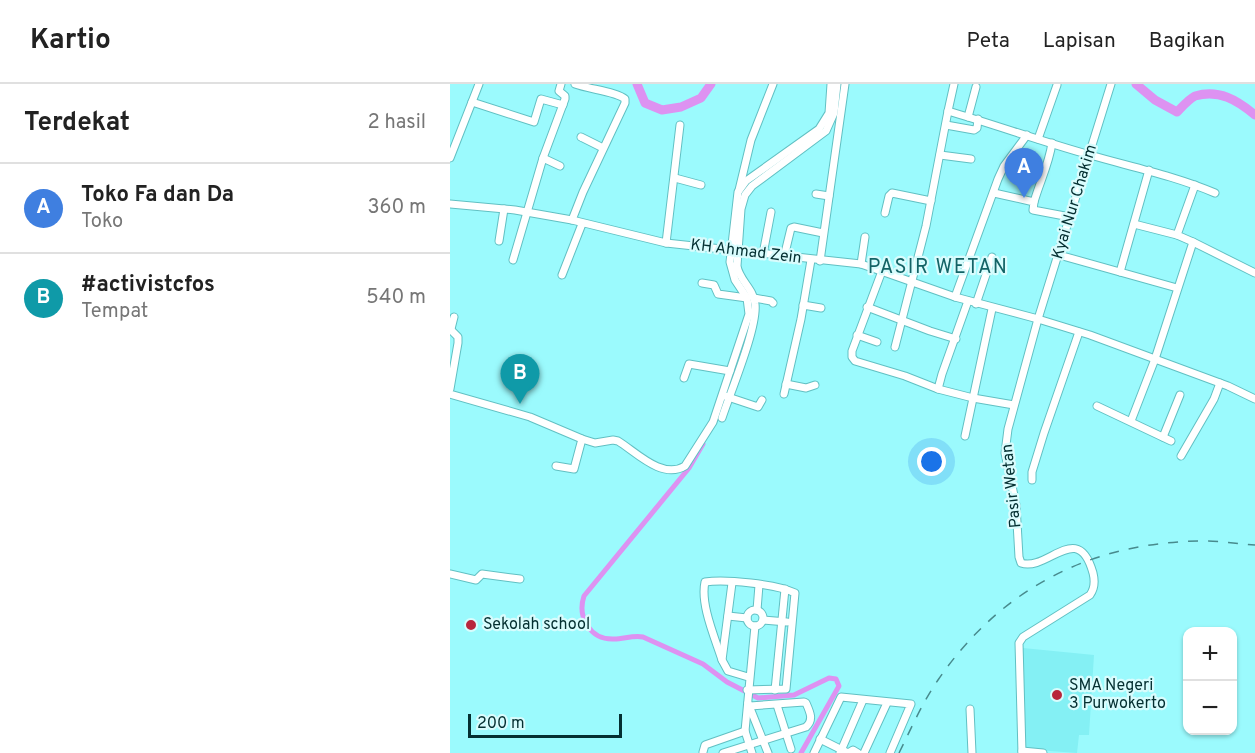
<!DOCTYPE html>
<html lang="id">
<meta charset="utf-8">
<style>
:root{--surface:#fff;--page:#f6f6f6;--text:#222;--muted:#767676;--line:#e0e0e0;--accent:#b8263c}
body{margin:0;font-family:Overpass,sans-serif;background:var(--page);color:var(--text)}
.controls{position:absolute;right:18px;bottom:18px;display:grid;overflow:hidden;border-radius:12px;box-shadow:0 2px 4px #0004}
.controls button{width:54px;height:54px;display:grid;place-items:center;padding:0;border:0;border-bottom:2px solid var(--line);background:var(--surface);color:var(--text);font:30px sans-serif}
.scale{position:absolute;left:18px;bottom:15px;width:154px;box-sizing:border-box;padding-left:6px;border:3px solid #042f31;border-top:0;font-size:16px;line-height:21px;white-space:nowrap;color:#042f31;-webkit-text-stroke:4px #d9fcfd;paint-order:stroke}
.you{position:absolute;left:482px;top:378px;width:21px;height:21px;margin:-15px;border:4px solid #fff;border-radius:50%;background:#1a73e8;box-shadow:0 0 0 9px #1a73e833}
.badge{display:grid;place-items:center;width:39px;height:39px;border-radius:50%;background:var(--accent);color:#fff;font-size:20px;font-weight:700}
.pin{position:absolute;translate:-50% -50px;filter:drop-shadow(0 2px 3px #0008)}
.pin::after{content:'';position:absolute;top:32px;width:21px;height:18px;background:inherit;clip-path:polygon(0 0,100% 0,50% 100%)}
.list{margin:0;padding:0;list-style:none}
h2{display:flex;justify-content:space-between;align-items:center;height:78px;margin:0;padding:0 24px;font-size:26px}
h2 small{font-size:20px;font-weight:400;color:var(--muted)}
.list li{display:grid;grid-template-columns:39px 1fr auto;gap:18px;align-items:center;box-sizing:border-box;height:90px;padding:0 24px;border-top:2px solid var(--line)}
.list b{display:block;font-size:22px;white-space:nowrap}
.list p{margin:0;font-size:20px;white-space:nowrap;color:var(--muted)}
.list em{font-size:20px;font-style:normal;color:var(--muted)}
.map{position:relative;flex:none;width:805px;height:669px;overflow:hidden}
header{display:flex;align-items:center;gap:36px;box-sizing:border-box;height:84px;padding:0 30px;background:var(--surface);border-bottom:2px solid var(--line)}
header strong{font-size:28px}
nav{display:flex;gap:33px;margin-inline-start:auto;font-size:21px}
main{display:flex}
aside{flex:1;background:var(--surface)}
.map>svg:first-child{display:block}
.built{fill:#84f0f4}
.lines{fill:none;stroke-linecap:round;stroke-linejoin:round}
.canal{stroke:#dd92f1;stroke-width:5}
.river{stroke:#dd92f1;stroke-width:9}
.minor-casing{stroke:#61c0c3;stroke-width:9}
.minor{stroke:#fff;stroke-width:7}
.rail{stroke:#488a8d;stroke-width:1.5;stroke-dasharray:10 10;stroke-linecap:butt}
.poi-dot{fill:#b8263c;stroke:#d9fcfd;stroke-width:2}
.labels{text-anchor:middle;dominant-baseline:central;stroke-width:4.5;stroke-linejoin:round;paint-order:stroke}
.street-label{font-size:16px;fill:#042f31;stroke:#d9fcfd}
.poi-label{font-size:16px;fill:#042f31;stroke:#d9fcfd;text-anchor:start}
.quarter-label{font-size:20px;letter-spacing:1.5px;fill:#136366;stroke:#d9fcfd}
</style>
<header>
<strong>Kartio</strong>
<nav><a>Peta</a><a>Lapisan</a><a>Bagikan</a></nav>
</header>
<main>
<aside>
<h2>Terdekat<small>2 hasil</small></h2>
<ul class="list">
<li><span class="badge" style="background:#3f7fe0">A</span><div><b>Toko Fa dan Da</b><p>Toko</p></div><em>360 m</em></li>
<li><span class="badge" style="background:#0f9aa8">B</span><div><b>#activistcfos</b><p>Tempat</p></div><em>540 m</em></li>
</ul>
</aside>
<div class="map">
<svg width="805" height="669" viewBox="0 0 805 669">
<rect width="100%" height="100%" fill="#9bfafd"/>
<polygon class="built" points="573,564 644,571 639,651 629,651 627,669 573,665"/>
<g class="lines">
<g class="canal">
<polyline points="291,114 296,104 303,98"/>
<path d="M253,360l-14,24 -105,128c-7,21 6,44 30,43 10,0 19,-4 29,-2l60,27 24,18 31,16 36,-3 35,-17 7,1 3,7 -38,67"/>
</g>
<g class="river">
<polyline points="187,0 195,19 212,26 231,23 251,14 261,0"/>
<path d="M686,0l19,16 22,12c5,-5 12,-13 18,-16 24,-7 42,4 60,19"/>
</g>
<defs>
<g id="minor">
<polyline points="22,18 84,38 91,15 113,21"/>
<polyline points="498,27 504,0"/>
<polyline points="518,33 526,3"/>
<polyline points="496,41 524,46 527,44 528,35"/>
<polyline points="131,53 153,64"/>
<polyline points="588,55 607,1"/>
<polyline points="490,71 521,75"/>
<polyline points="0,74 29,0"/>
<polyline points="93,74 115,15 115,12 109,7 111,0"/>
<polyline points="225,94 251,101"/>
<polyline points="289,106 301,56 323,0"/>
<polyline points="544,109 584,118 583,126 620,133"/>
<polyline points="366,110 379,112"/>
<path d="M584,118c6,-21 15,-38 18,-59"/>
<polyline points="0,120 65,126 122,136 216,159 411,180 505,213 588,235 640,251 778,302 805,315"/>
<polyline points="435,129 439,112 442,109 481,117"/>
<path d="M122,136l11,-28 42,-89v-4c-7,-7 -37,-10 -50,-15"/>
<polyline points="684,140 727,151"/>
<polyline points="49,157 54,125"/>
<polyline points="743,158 805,189"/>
<polyline points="216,159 230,41"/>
<polyline points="313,170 321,128"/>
<polyline points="609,171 727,204"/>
<polyline points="334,173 341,144 344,143 373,149"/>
<polyline points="63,176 93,74 110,82"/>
<polyline points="370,177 395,0"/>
<polyline points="411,180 415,153"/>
<polyline points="432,187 402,267 402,273 405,277 455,292 488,305 523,314 564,321"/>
<polyline points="670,188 699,86"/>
<polyline points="112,191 132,140"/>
<polyline points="252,199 264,201 268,210 297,214"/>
<polyline points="505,213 548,95 554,82 577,51"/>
<polyline points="304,214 321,217 323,219"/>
<polyline points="526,220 542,173"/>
<polyline points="353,221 371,224"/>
<polyline points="417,223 480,247 506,255"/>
<polyline points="0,245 8,253 8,259 0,305"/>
<polyline points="1,245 4,233"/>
<polyline points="407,251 427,258"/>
<path d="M445,263l31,-121 22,-115c48,14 95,31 142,44 42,12 85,21 125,38"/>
<polyline points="234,294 239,280 280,287"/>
<polyline points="336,300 356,304 365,301"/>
<polyline points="488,305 492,290 518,217"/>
<polyline points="0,310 80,333 132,355 124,385 106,382"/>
<polyline points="334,310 351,235 361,176"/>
<polyline points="275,312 308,323 312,316"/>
<polyline points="647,322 721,357"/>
<path d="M272,334c8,-25 36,-91 33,-114 -1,-15 -16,-24 -18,-38l4,-57 4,-14 7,-9 74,-55 8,-18 3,-29"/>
<polyline points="681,337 705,275 743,158 727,151 745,101"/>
<polyline points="515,352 542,225"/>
<polyline points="713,353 730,311"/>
<path d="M132,355l13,4 18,-3 5,1c18,11 44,39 67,25l28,-44 36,-108 -2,-16 -12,-18 -5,-18 8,-70 8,-11 73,-52 10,-16 2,-29"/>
<polyline points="731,372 764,315 770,299"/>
<polyline points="582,396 582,388 594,349 629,248"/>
<polyline points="0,490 26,496 32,490 70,495"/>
<polyline points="282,499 272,576 278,587 298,593"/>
<circle cx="305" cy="534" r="8"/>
<polyline points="307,526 309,501"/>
<polyline points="278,532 297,534"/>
<polyline points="313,536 337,538"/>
<path d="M272,576c-7,-22 -22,-56 -17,-78 20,-3 72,2 90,11l-9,96 -39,1"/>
<polyline points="325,606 335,505"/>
<polyline points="298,619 318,669"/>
<polyline points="327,621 341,665"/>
<polyline points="520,625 522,669"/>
<polyline points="370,655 398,669 403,666 408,669"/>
<polyline points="572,667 593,669"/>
<polyline points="253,668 255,661 295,647"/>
<path d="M273,669l83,-26c8,-7 4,-15 0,-24l-2,-1 -54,4"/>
<polyline points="302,669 295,647 305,542"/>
<polyline points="364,669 391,613 461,620 440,669"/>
<polyline points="390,669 413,616"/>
<polyline points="414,669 437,619"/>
<path d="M572,669l-3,-110 4,-6 67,-42c5,-7 5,-14 3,-22 -15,-54 -45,-1 -72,-10l-2,-6 -3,-52 -11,-52 3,-24 30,-110 73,-235"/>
</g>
</defs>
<use href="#minor" class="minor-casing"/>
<use href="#minor" class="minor"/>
<path class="rail" d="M449,669c12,-24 23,-50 39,-73 63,-92 155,-139 267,-139 17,0 33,3 50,4"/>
</g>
<g class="poi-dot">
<circle cx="21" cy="541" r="6"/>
<circle cx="607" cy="611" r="6"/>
</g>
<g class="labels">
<g class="street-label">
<text transform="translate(625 118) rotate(-73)">Kyai Nur Chakim</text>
<text transform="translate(296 168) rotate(7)">KH Ahmad Zein</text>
<text transform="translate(562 402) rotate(-96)">Pasir Wetan</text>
</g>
<g class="poi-label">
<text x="33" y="541">Sekolah school</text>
<text x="619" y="602">SMA Negeri<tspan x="619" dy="18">3 Purwokerto</tspan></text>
</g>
<g class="quarter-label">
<text x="488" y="184">PASIR WETAN</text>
</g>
</g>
</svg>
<div class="controls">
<button>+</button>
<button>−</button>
</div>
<div class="scale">200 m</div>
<div class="you"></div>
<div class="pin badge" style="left:574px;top:114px;background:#3f7fe0">A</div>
<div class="pin badge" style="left:70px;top:320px;background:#0f9aa8">B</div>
</div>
</main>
